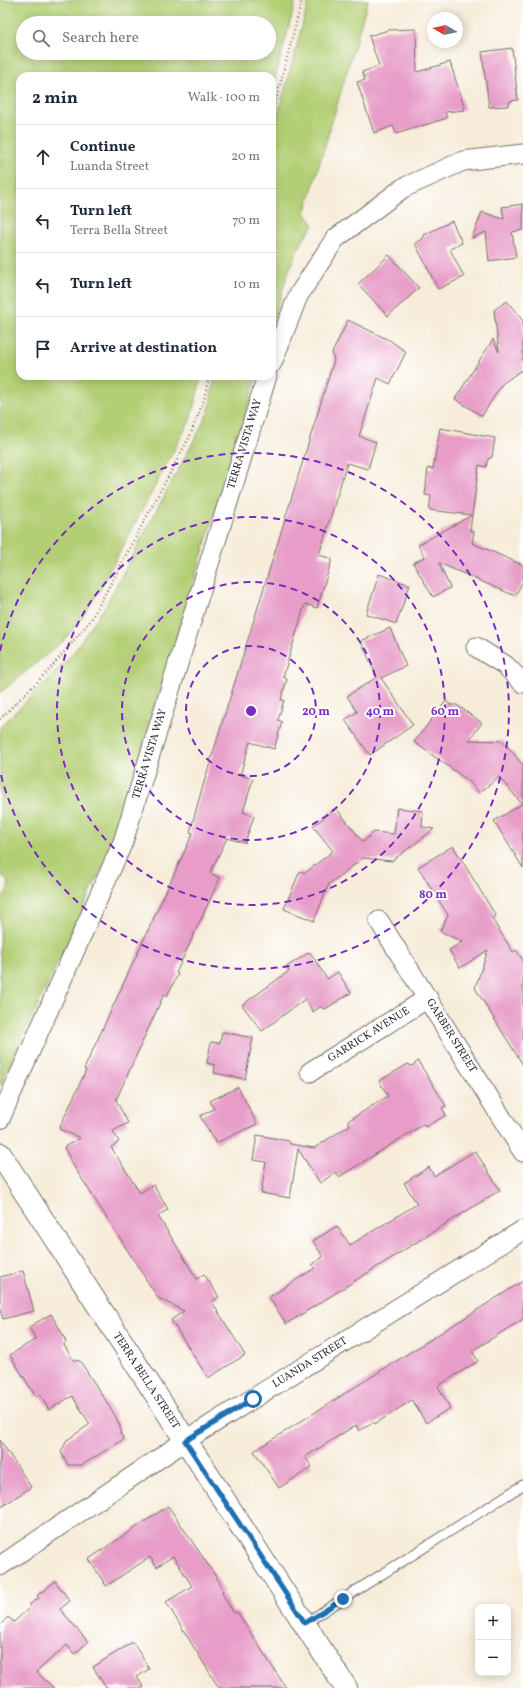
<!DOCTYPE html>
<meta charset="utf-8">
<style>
:root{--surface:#fff;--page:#f2f2f3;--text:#1f2937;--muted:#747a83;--line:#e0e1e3}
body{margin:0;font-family:Vollkorn,serif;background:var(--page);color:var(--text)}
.controls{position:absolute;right:12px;bottom:12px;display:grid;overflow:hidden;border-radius:8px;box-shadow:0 2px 10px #0003}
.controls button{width:36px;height:36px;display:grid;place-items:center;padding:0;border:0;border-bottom:1px solid var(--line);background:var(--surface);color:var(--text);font:20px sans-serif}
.compass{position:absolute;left:427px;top:12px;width:36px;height:36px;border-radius:50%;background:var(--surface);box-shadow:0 2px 10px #0003;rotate:279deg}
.stop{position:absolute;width:12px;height:12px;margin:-9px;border:3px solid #1f6fb2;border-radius:50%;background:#fff}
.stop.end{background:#1f6fb2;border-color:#fff;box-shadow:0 1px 4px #0008}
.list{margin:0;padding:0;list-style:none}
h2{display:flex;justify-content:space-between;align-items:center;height:52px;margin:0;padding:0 16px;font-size:17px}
h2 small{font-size:13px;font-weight:400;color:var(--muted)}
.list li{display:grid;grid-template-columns:26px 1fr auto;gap:12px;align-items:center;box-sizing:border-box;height:64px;padding:0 16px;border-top:1px solid var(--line)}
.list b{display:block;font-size:15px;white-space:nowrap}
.list p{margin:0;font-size:13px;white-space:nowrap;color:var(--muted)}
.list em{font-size:13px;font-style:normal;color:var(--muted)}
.icon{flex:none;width:22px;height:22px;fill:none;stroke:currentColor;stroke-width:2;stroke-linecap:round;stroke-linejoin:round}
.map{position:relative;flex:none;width:523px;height:1688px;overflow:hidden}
.search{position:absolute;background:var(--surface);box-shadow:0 2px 10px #0003;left:16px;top:16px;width:260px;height:44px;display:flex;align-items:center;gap:10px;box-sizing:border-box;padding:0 14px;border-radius:22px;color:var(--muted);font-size:15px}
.panel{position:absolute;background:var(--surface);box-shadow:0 2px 10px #0003;left:16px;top:72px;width:260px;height:308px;border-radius:12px}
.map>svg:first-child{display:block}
.green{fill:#b3cf75;stroke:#6f7d50;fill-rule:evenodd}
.building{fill:#e79dc8}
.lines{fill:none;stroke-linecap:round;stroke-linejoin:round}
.service-casing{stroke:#726f68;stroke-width:11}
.minor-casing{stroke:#726f68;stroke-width:21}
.tertiary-casing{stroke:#726f68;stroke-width:24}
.path{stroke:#726f68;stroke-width:2.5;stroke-dasharray:1 3;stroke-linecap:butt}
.service{stroke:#fff;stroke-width:9}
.minor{stroke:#fff;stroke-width:19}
.tertiary{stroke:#fff;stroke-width:22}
.route{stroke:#1f6fb2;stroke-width:5}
.ring{fill:none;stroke:#7b2cbf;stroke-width:2;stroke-dasharray:7 5}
.labels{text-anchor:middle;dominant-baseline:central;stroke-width:4;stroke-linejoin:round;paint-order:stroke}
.street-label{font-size:11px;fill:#2b2b2b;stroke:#fff}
.centre{fill:#7b2cbf;stroke:#fff;stroke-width:2}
.ring-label{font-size:12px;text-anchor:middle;font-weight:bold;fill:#7b2cbf;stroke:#fff;stroke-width:4;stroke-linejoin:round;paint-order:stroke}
</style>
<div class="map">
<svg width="523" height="1688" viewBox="0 0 523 1688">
<rect width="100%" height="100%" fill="#fff"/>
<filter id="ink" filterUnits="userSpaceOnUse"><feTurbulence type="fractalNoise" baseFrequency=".025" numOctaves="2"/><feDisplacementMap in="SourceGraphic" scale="8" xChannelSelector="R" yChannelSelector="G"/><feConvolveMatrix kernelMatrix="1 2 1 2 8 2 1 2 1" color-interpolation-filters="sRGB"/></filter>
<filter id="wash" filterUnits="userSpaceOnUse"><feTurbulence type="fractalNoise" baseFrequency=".012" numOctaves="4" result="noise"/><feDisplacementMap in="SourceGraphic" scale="16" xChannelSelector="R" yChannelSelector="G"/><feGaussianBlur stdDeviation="0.9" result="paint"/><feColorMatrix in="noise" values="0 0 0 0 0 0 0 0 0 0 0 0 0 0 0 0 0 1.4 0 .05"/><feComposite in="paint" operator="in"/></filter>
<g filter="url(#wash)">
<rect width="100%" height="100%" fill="#f6ecd9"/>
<g class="green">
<path d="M0,0h296l-24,89v-13h-252v300h182l-12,44 -91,171 -18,29 -18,21 -63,52zM23,23h246v30h-246z"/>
<path d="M309,0h59l-63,213 9,12c-24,28 -31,66 -42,101v-189z"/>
<polygon points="215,376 257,376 118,827 105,861 0,1086 0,897 6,894 9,884 5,877 0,876 0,727 52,676 73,653 106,605 199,431 209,410"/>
</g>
<g id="blocks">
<g class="building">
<polygon points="416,29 417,72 450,62 465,110 445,112 447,118 396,134 393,126 374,133 357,82 365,80 362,72 379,66 369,36 388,30"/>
<polygon points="512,48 518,100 510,101 508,106 489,107 482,52"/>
<polygon points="523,204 523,230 512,232 516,257 489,261 486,232 472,238 482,212 504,219 502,207"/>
<polygon points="452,221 462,243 450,249 464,277 438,289 415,243 423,239 424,235"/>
<polygon points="389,255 419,288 388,316 358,284"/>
<polygon points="507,301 523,321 523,369 502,384 482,416 455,399 493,339 499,352 494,310"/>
<polygon points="348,320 391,341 406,352 390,384 378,378 359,436 376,442 368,469 347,463 319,555 332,559 317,608 305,604 283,677 287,679 281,700 284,700 278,720 282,722 274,749 250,742 240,775 253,779 243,812 254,816 245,843 227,838 210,873 220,878 176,973 178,974 167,996 164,994 116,1100 128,1123 113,1131 119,1142 111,1147 140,1193 153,1185 168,1209 158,1216 197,1279 204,1274 219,1297 212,1302 245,1355 208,1378 171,1320 184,1311 158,1298 73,1165 64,1147 80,1138 59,1129 86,1070 84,1069 193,833 190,832 201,792 334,360 332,353"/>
<polygon points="440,428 495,438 492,457 488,459 486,467 479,465 472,515 429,510 431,496 425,495 428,468 433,469"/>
<polygon points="472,515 470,531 474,531 472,543 523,565 523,581 515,596 439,563 450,588 433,597 413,563 425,557 418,545"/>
<polygon points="379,574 410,585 396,624 366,614"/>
<polygon points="390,628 406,666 381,678 413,725 370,755 345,720 357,712 347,696 377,677 361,641"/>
<polygon points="446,701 451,705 457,705 482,723 469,740 503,741 523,765 523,868 494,821 522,804 499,777 479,793 470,782 414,742"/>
<polygon points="336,808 363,842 374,832 394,834 397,808 423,811 422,827 434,829 392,861 363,858 329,884 314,921 284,909 300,871 305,873 333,851 313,826"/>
<polygon points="453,846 496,916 492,919 513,952 516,950 523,960 523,1065 475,988 488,950 460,968 449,950 462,942 440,931 448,915 418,867"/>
<polygon points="310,952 327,979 338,972 351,993 325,1009 320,1007 313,1012 305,999 262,1031 242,1005 289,971 286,967"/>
<polygon points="222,1032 253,1038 245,1079 214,1073 215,1065 207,1063 211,1042 220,1043"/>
<polygon points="418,1061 446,1106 442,1108 446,1115 426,1127 424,1124 339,1177 336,1172 320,1183 298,1149 290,1198 261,1193 266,1162 253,1160 257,1135 289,1141 290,1144 314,1148 350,1125 348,1121 388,1096 379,1081 408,1064 412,1066"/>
<polygon points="238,1087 257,1124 216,1143 200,1116 214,1109 210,1101"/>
<polygon points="475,1151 500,1190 286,1324 269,1297 315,1268 312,1264 323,1257 313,1241 337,1226 350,1245 417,1204 404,1183 429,1167 434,1176"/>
<polygon points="23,1271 34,1311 3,1319 0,1310 0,1277"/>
<polygon points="523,1281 523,1319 472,1351 478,1361 438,1386 450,1408 426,1423 412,1400 375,1424 373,1422 359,1431 356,1425 305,1457 312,1467 279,1488 254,1451"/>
<polygon points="51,1314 62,1333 66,1342 64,1345 73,1360 80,1361 113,1412 120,1426 120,1433 124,1439 82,1465 68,1465 61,1452 67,1440 90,1424 72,1396 49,1410 40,1394 36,1397 10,1355 36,1339 29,1327"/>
<polygon points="0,1440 31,1487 0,1508"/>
<polygon points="168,1506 219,1581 223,1590 222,1593 233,1612 238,1613 286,1688 219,1688 166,1602 192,1586 173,1556 157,1567 150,1557 106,1586 89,1559"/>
<polygon points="55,1581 70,1601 60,1609 88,1642 74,1654 67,1645 36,1672 54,1688 0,1688 0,1626 8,1617 14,1622 30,1607 30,1604 39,1598 37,1596"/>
<polygon points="133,1642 149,1669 137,1677 144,1688 106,1688 93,1667"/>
</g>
</g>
</g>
<g filter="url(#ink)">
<use href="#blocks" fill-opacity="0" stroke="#726f68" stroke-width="1"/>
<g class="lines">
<defs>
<polyline id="service" points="305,1623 523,1485"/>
<g id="minor">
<polyline points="272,363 298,296 335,239 403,188 463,161 523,154"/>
<polyline points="476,647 505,665 523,683"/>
<polyline points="379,921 523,1152"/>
<polyline points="310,1072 428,998"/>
<polyline points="0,1119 123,842 267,376"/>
<polyline points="0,1566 185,1441 523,1230"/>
</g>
<polyline id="tertiary" points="0,1154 346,1688"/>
</defs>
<use href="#service" class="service-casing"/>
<use href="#minor" class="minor-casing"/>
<use href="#tertiary" class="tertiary-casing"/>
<g class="path">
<polyline points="272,116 302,0"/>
<polyline points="0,719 49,670 91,620 190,436 204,400 209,376"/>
</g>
<use href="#service" class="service"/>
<use href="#minor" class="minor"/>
<use href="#tertiary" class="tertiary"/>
</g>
</g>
<g class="lines" filter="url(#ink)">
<polyline class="route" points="253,1399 185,1441 305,1623 343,1599"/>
</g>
<g class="ring">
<circle cx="251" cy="711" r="65"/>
<circle cx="251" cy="711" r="129"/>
<circle cx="251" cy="711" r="194"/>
<path d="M0 651A258 258 0 1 1 0 771"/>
</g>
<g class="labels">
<g class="street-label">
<text transform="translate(245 444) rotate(-73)">TERRA VISTA WAY</text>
<text transform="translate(150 754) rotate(-73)">TERRA VISTA WAY</text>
<text transform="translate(369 1035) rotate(-32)">GARRICK AVENUE</text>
<text transform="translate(451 1036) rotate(58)">GARBER STREET</text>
<text transform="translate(310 1363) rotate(-32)">LUANDA STREET</text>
<text transform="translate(146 1381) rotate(57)">TERRA BELLA STREET</text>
</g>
</g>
<circle cx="251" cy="711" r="6" class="centre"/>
<g class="ring-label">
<text x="316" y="715">20 m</text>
<text x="380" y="715">40 m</text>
<text x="445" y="715">60 m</text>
<text x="433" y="898">80 m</text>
</g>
</svg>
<div class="controls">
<button>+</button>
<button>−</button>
</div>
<svg class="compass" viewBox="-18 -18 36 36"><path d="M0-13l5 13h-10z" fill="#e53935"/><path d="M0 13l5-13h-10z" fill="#747a83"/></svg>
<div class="stop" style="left:253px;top:1399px"></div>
<div class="stop end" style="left:343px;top:1599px"></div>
<div class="search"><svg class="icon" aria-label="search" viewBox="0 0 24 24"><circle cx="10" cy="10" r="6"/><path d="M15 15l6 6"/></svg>Search here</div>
<section class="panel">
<h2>2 min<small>Walk · 100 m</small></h2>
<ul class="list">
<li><svg class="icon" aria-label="ahead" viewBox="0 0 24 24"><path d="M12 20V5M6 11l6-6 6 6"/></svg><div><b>Continue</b><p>Luanda Street</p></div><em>20 m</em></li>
<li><svg class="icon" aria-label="left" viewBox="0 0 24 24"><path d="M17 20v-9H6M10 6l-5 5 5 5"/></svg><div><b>Turn left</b><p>Terra Bella Street</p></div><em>70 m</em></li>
<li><svg class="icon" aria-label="left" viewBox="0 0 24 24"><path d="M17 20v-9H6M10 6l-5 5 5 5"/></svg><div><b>Turn left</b></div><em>10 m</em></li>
<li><svg class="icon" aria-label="arrive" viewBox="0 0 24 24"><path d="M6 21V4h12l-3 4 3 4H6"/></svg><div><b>Arrive at destination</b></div></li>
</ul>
</section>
</div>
